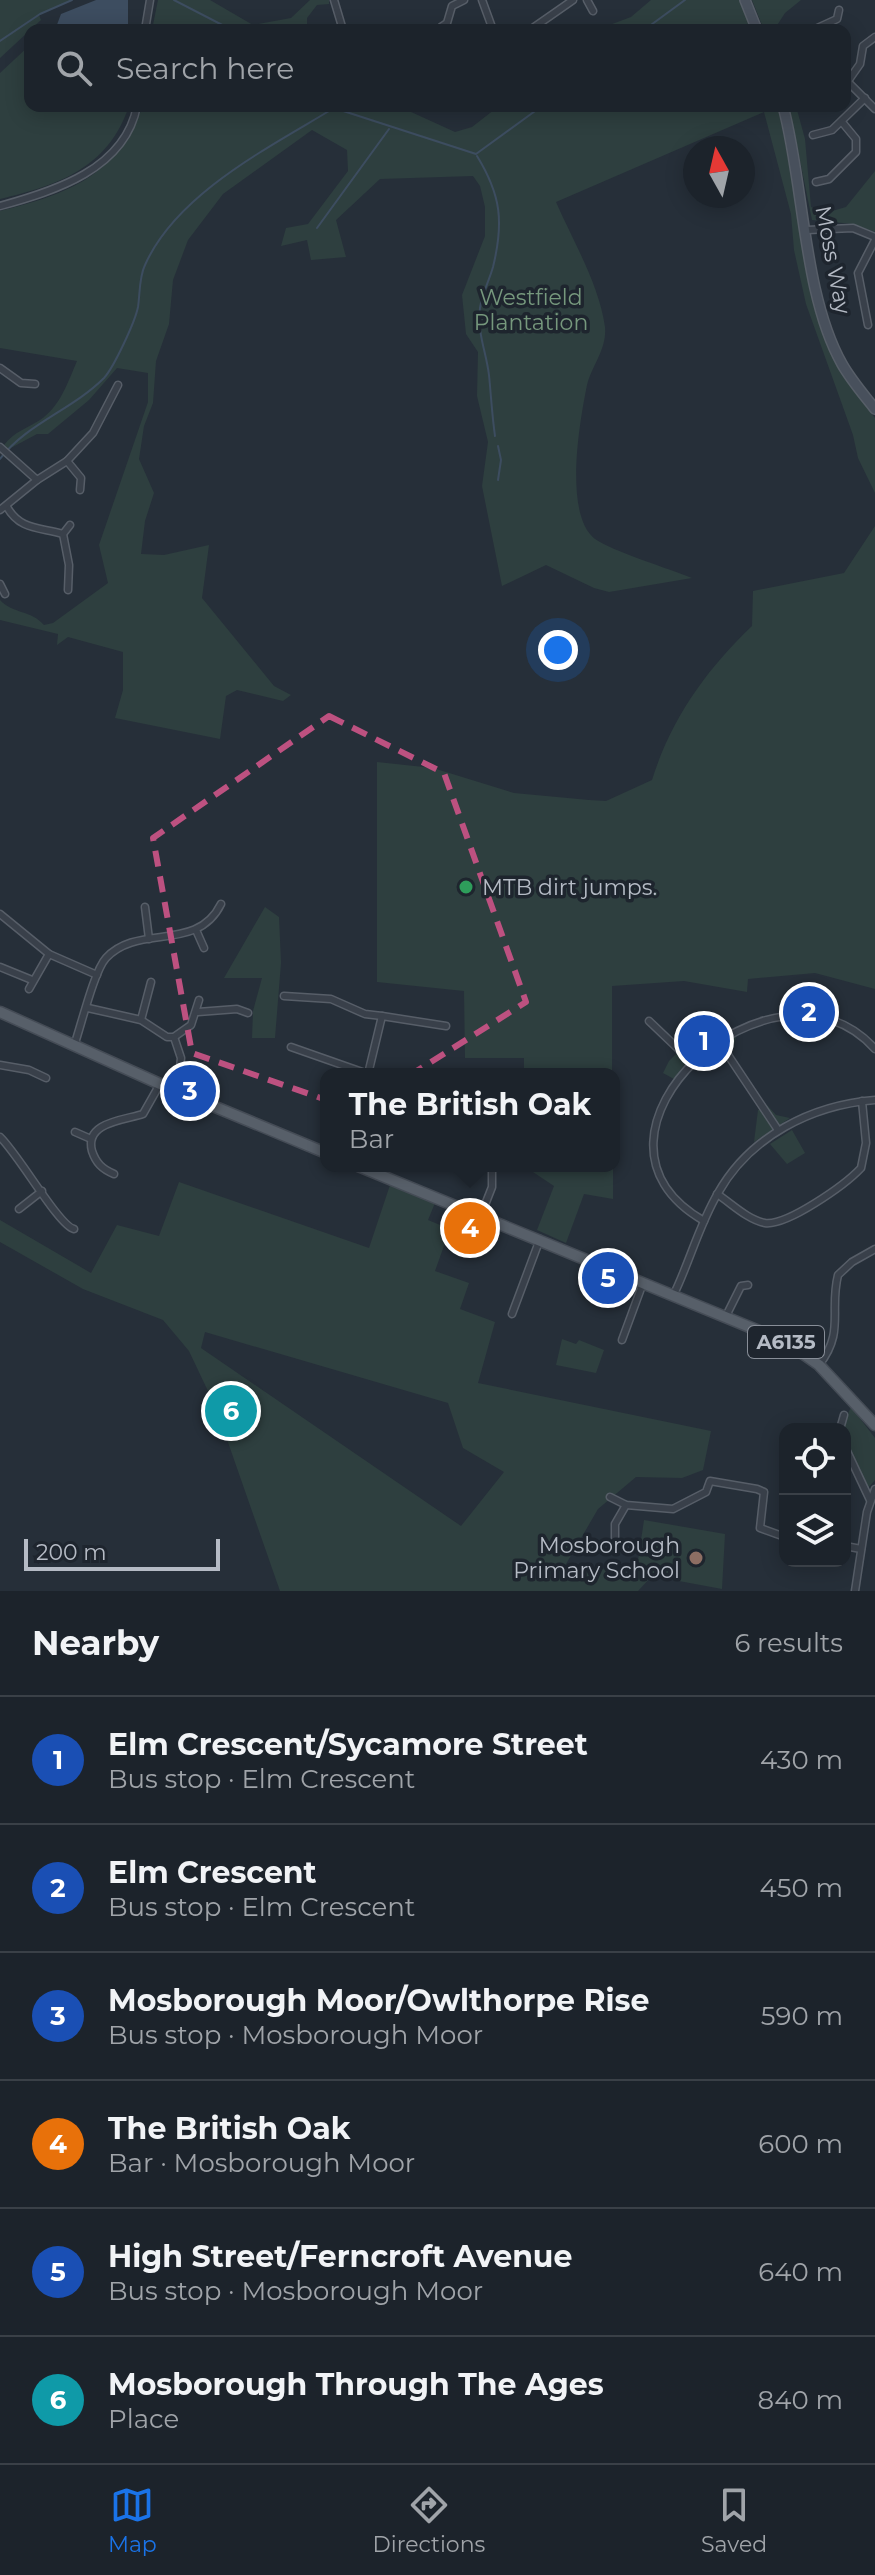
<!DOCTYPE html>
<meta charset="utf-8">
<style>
:root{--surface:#1c232b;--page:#292f37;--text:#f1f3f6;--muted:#a0a4a9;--line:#3a4047;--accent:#1a73e8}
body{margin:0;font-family:Montserrat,sans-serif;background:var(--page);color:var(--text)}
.controls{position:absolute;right:24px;bottom:24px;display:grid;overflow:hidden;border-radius:16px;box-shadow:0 4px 20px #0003}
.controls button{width:72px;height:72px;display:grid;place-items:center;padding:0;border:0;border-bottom:2px solid var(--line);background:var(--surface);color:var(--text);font:40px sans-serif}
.compass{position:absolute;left:683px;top:136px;width:72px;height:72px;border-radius:50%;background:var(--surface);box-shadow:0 4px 20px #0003;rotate:352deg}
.scale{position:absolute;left:24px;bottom:20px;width:196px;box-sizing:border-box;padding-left:8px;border:4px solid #b5bbc5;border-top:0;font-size:22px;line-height:28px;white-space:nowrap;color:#b5bbc5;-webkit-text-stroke:6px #1e252e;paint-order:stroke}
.you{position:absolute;left:558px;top:650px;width:28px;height:28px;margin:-20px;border:6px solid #fff;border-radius:50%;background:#1a73e8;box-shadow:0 0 0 12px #1a73e833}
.badge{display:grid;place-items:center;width:52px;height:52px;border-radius:50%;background:var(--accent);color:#fff;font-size:26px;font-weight:700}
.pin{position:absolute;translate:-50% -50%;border:4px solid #fff;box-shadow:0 2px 8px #0006}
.popup{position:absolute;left:320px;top:1068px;width:300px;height:104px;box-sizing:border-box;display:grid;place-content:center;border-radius:16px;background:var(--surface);filter:drop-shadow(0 2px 6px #0005);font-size:26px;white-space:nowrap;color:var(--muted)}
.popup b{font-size:30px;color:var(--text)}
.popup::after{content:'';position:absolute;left:50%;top:100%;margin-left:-16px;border:16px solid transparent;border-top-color:var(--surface)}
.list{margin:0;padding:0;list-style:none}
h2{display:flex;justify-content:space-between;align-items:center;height:104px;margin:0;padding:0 32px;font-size:34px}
h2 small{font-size:26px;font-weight:400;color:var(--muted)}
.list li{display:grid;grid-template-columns:52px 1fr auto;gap:24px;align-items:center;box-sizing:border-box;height:128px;padding:0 32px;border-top:2px solid var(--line)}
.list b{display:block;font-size:30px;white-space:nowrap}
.list p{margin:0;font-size:26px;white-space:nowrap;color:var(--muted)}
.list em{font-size:26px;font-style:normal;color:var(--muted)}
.icon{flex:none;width:44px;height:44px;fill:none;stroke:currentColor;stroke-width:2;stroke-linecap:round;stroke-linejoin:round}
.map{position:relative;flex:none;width:875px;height:1591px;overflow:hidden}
.search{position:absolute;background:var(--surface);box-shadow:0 4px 20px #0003;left:24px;right:24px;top:24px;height:88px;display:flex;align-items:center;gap:20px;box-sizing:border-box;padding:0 28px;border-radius:16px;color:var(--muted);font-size:30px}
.sheet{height:872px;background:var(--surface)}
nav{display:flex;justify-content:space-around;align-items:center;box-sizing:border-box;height:112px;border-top:2px solid var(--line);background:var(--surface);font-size:22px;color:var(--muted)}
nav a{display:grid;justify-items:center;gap:4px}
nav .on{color:var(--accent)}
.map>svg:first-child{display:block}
.green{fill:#2e3f3f;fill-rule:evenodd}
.water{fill:#3d4d60}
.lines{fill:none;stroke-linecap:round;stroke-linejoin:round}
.stream{stroke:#3d4d60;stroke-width:2}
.street-casing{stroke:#575e68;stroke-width:9}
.secondary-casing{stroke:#575e68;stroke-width:12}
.primary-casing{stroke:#454c56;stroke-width:13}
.street{stroke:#39404a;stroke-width:6}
.secondary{stroke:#48505c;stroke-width:9}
.primary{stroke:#575f69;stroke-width:10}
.marked{fill:none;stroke:#bd5180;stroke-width:6;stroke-dasharray:16 10;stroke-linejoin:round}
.leisure-dot{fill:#2e9e5b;stroke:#1e252e;stroke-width:3}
.education-dot{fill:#8d6e63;stroke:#1e252e;stroke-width:3}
.labels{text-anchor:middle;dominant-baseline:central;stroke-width:7;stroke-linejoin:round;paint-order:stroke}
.shield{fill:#1e252e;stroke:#888e98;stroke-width:2}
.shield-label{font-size:20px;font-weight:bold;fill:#b5bbc5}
.street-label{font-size:22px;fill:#b5bbc5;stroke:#1e252e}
.park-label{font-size:22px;fill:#76987d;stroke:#1e252e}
.poi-label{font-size:22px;fill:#b5bbc5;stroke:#1e252e;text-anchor:start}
</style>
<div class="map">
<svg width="875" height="1591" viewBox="0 0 875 1591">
<rect width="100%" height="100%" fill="#262f39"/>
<g class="green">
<polygon points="0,0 72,0 39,15 41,20 0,58"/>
<polygon points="158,0 210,0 253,25 291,18 310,0 329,0 329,4 317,5 307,18 307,30 152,30"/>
<polygon points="651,0 741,0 752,30 596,30 631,17"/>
<polygon points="752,0 801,0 785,13 774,30 764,30"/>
<path d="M30,45v61h99c-21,62 -70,79 -129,93v-126z"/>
<path d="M143,106h255l57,26 17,-5 27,-21h279l42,221 23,49 32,42v75l-17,-35 -5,-23 -47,-131 -12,-54 -3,-36 -27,-102 -208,90c17,39 43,82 49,125 2,22 -13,38 -18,58 -7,35 -24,129 8,154 17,12 75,30 97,39l-83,14 -15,-4 -48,-23 -44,21 -20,-100 6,-44 -11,-46 1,-44 -12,-18 -4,-39 23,-59v-29l-5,-21 -7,-10 -93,3 -44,41 10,37 -35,3 -4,-20 -26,6 5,-18 22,-4 40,-53 -1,-21 -35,-20 -89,64 -35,46 -15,40 -4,44 -13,37 -3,42 -9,23 -5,33 15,34 -9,28 -4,33 23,1 45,-10 -7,53 72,88 17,9 -8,6 -46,-11 -11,6 -6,43 -105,-21 8,-28v-38l-55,-15 -11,8 1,-11 -58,-14v-20c13,14 31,10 44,25l9,-2 55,-40 -9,-38 49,-143v-29l-31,-5 -28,32 -41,34h-11l-28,15 -5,-4c11,-14 22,-16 36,-25 20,-13 28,-38 37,-59l-77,-13v-137c71,-18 114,-34 143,-105z"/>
<polygon points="789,106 796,106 805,139 811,207 825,213 846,207 875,171 875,232 853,224 812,220"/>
<path d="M875,526v463l-60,-16 -67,6 -1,13 -63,-11 -72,5v88h-88v-16h-59l-1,-67 -87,-9v-220l56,6 81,25 75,7 17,1 46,-21c19,-61 54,-110 100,-154l1,-35 91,-18z"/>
<polygon points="265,907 279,917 281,963 275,1038 252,1038 253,1011 262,978 224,978"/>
<polygon points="738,1032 732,1051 724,1057 708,1056 695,1067 684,1066 674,1079 663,1073 669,1061 693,1037 707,1052"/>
<polygon points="767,1105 776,1115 790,1118 754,1142 758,1110"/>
<polygon points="792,1130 805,1153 787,1164 770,1144"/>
<polygon points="524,1166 613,1166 613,1199 584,1194 566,1243 537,1230 554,1186"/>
<path d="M179,1182l190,66 21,-63 45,18 -7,17 22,9 -15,42 34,12 -9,26 35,13 -17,61 233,48 -8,39 -21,8 -46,-1 -38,32 -32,55 70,10 8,-54 81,14 -3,55 -70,-13 -14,15h-358l-64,-183 -27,-57 -26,-31 -80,-31 -83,-47v-22l91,53 26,-48 42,11zM205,1332l243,71 15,45 41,24 -43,54 -260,-178z"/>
<polygon points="562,1339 576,1344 579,1340 604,1350 596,1373 556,1365"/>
<polygon points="851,1407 875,1438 875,1480 868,1488 845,1440 845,1429 841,1429"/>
</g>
<polygon class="water" points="96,0 128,0 128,30 55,30 61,14"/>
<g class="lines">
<g class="stream">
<polyline points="174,0 232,30"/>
<polyline points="644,30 685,0"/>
<polyline points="0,41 40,14 72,0"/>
<path d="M477,156c24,39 27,66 16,111 -4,14 -11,27 -13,41 -3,25 6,43 9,67 2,20 3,40 6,61"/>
<polyline points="317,228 389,129"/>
<path d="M0,459c26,-35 72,-49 104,-81 10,-11 31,-56 34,-71 2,-13 1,-30 7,-42 32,-72 125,-118 189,-157l142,46 66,-48"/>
<polyline points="498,480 501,460 498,446"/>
</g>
<defs>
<g id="street">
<polyline points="334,0 343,30"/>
<polyline points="482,0 493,30"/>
<polyline points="587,0 593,11"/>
<polyline points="441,27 447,23 452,6 464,0"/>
<polyline points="145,30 150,0"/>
<polyline points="530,30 573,0"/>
<polyline points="813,30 837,19 839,10"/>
<polyline points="845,79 875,109"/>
<polyline points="848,81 860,64 863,46 875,37"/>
<polyline points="813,135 832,130 865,98"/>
<polyline points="816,182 829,179 856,152 856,139 842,122"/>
<path d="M0,206c55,-15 125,-37 137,-100"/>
<polyline points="807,230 853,228 875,237"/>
<polyline points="868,325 858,273 875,240"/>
<polyline points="0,368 21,383 35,384"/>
<polyline points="0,447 37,480"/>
<polyline points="67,461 81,478 80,490"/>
<path d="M7,507c13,23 32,20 56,27l6,31 -1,25"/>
<polyline points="0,510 37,480 67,461 93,433 118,385"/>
<polyline points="63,534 70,525"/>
<polyline points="0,584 5,594"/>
<polyline points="145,907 149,939"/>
<polyline points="0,914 49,954 97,975"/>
<polyline points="196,930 204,948"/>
<polyline points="0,967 32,980"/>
<polyline points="29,989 49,954"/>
<polyline points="284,996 331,999 365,1014 382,1016"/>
<polyline points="88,1008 141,1020 167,1037 174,1037 191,1025 199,1000"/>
<polyline points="198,1012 237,1009 248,1013"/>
<polyline points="141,1020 151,982"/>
<polyline points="649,1021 692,1062"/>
<polyline points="174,1037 181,1058 180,1068"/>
<polyline points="718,1040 778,1130"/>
<path d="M74,1046c7,-20 20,-75 32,-88 32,-35 91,-5 115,-54"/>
<polyline points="291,1047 368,1074 382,1016 446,1026"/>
<polyline points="0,1065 29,1070 46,1078"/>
<polyline points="75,1132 91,1139"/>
<path d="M0,1137c19,18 59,89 74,92"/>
<path d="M114,1174c-12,-5 -18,-11 -22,-23 -8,-29 33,-31 51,-37l17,-30"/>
<path d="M717,1194c14,9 31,26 48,29 22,3 80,-38 96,-55l5,-25 -4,-42"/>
<polyline points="19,1209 42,1191"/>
<polyline points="481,1215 492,1187 492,1166"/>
<path d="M704,1221c-150,-86 71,-285 171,-172"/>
<path d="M674,1294c16,-33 25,-69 44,-101 32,-57 94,-88 157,-93"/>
<polyline points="512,1314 540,1239"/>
<polyline points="726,1316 741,1286 748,1285"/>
<polyline points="622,1340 643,1283"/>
<path d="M819,1365c26,-33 10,-54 19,-90l14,-13 23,-13"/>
<polyline points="840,1429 844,1415"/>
<polyline points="845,1447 870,1500"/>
<polyline points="610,1497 626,1505 673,1509 706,1492 710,1481 757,1489 764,1492 760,1528 785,1537"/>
<polyline points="615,1539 615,1524 626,1505"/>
<polyline points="845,1546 861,1549"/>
<polyline points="855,1591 867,1512 875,1489"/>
</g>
<g id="secondary">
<polyline points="745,0 757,30"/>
<path d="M783,106c21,78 20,189 59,258 9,16 22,31 33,45"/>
</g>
<g id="primary">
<polyline points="0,1012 160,1084 326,1153"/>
<polyline points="358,1166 786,1342 819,1365 875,1425"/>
</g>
</defs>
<use href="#street" class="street-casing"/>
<use href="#secondary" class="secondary-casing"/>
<use href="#primary" class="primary-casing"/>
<use href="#street" class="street"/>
<use href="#secondary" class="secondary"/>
<use href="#primary" class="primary"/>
</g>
<path class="marked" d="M329,716l115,57 82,229 -171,108 -163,-57 -39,-215z"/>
<circle class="leisure-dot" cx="466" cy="887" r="8"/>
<circle class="education-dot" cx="696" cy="1558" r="8"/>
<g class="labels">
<rect class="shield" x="748" y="1326" width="76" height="32" rx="6"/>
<g class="shield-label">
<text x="786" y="1342">A6135</text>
</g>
<g class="street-label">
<text transform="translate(833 260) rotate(79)">Moss Way</text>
</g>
<g class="park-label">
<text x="531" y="297">Westfield<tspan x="531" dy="25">Plantation</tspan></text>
</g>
<g class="poi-label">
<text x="482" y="887">MTB dirt jumps.</text>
<text x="680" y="1545" text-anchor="end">Mosborough<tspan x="680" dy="25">Primary School</tspan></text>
</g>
</g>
</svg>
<div class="controls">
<button><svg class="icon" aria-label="locate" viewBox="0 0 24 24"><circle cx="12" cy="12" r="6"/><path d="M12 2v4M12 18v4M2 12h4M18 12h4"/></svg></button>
<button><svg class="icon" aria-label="layers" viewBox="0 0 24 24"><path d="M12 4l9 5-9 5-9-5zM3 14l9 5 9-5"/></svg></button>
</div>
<svg class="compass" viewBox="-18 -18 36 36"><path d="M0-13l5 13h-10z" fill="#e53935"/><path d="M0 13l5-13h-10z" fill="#a0a4a9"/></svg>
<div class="scale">200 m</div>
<div class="you"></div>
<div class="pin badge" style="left:704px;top:1041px;background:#1a4fb4">1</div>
<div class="pin badge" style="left:809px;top:1012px;background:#1a4fb4">2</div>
<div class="pin badge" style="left:190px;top:1091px;background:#1a4fb4">3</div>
<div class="pin badge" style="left:470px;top:1228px;background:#e8710a">4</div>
<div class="popup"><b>The British Oak</b>Bar</div>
<div class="pin badge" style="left:608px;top:1278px;background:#1a4fb4">5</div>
<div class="pin badge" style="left:231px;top:1411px;background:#0f9aa8">6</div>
<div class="search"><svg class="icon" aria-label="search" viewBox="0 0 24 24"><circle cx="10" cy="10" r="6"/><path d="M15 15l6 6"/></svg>Search here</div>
</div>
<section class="sheet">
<h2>Nearby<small>6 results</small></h2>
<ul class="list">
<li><span class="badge" style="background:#1a4fb4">1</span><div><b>Elm Crescent/Sycamore Street</b><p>Bus stop · Elm Crescent</p></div><em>430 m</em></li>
<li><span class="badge" style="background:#1a4fb4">2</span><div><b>Elm Crescent</b><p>Bus stop · Elm Crescent</p></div><em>450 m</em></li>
<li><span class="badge" style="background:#1a4fb4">3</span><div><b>Mosborough Moor/Owlthorpe Rise</b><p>Bus stop · Mosborough Moor</p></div><em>590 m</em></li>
<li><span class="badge" style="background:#e8710a">4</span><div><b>The British Oak</b><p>Bar · Mosborough Moor</p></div><em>600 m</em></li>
<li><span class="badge" style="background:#1a4fb4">5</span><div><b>High Street/Ferncroft Avenue</b><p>Bus stop · Mosborough Moor</p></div><em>640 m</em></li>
<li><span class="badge" style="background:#0f9aa8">6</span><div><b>Mosborough Through The Ages</b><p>Place</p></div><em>840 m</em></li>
</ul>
</section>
<nav>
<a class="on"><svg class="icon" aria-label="map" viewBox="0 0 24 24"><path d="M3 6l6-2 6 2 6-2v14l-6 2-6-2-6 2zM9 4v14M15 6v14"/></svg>Map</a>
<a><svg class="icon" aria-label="directions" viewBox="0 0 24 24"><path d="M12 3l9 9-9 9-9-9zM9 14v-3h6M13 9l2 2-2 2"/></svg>Directions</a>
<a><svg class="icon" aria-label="saved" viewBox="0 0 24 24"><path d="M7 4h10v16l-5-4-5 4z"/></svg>Saved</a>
</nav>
